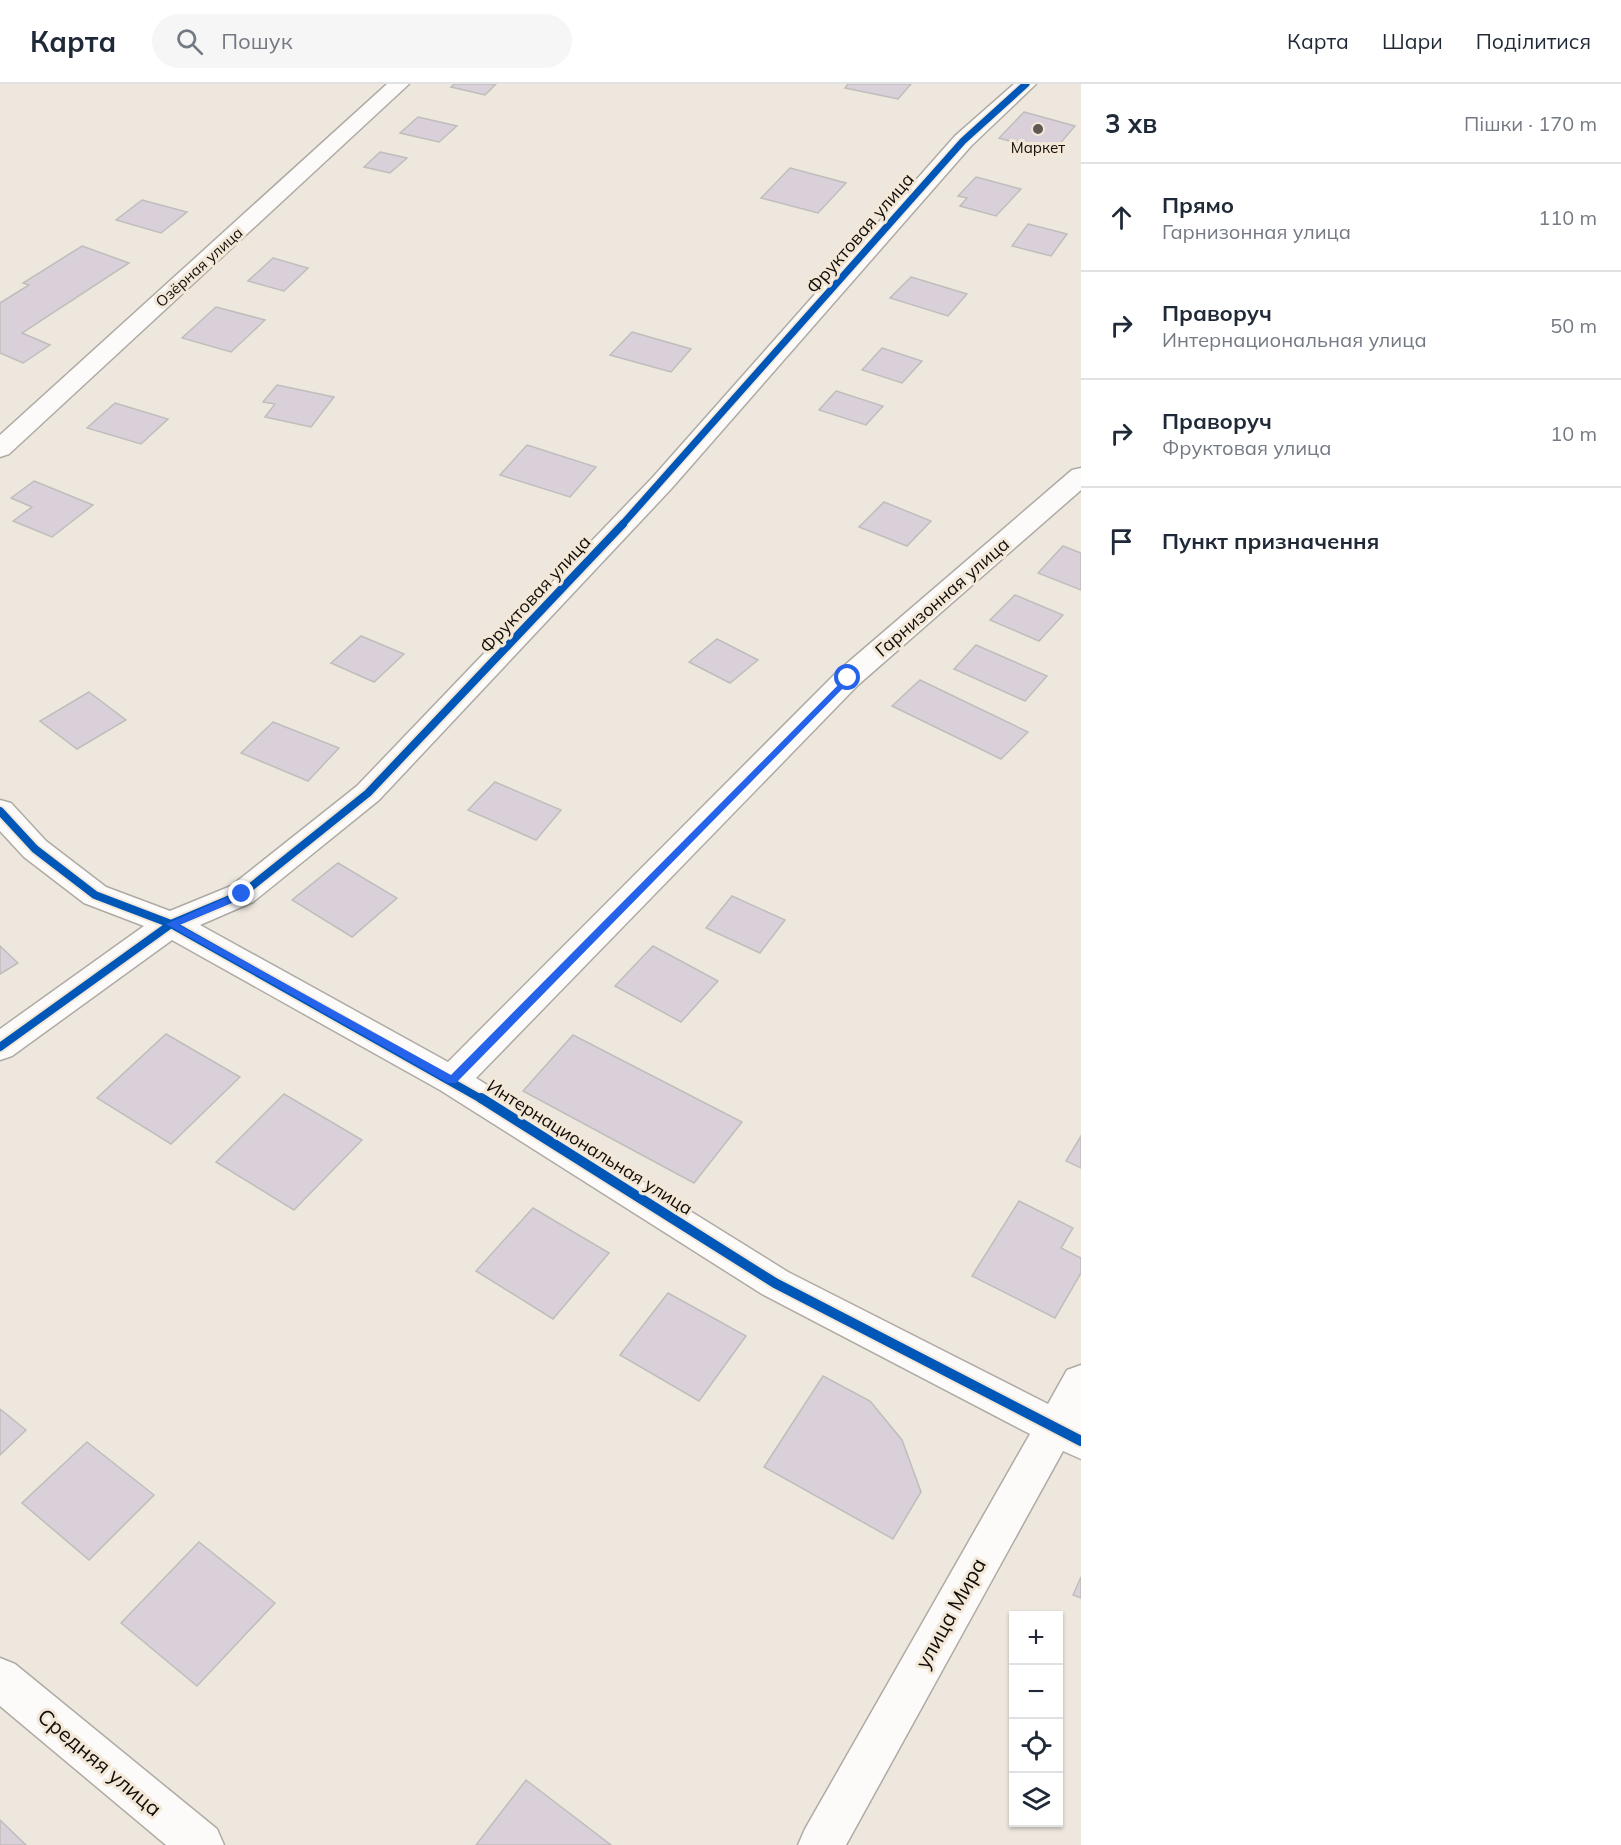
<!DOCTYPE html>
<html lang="uk">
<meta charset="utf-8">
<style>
:root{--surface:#fff;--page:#f6f6f7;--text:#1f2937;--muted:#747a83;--line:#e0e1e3}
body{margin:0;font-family:Mulish,sans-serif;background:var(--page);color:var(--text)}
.controls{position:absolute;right:18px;bottom:18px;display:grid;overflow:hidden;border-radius:0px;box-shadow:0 2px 4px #0004}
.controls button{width:54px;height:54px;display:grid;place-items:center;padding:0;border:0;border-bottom:2px solid var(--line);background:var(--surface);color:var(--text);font:30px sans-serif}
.stop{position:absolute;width:18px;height:18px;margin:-14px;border:4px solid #2563eb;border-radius:50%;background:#fff}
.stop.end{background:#2563eb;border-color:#fff;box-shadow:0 2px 6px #0008}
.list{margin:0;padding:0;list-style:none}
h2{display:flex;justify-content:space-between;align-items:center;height:78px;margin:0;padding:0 24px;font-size:26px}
h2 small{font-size:20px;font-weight:400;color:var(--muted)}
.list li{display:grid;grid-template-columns:39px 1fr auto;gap:18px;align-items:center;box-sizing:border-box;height:108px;padding:0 24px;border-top:2px solid var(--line)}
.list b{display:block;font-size:22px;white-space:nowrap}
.list p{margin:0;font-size:20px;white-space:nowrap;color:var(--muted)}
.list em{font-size:20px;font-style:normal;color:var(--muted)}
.icon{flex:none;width:33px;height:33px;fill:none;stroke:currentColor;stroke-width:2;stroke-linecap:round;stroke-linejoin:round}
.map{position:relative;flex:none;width:1081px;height:1761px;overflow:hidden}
header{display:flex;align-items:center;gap:36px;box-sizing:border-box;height:84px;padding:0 30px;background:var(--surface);border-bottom:2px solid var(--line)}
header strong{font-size:28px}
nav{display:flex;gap:33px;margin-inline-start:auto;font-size:21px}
.search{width:420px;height:54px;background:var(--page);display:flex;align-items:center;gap:15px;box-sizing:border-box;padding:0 21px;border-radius:33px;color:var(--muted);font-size:22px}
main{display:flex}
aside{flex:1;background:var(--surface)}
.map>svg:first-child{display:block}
.building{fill:#d9d0da;stroke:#c0bdbb;stroke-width:1.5}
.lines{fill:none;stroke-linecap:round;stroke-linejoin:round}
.street-casing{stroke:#afaaa4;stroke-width:3}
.street{fill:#fcfbfa;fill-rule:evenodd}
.cycleway-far2-casing{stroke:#f3e8d8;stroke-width:10}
.cycleway-far1-casing{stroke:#f3e8d8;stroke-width:12}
.cycleway-casing{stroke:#f3e8d8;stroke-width:14}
.cycleway-far2{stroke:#0057b8;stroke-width:7}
.cycleway-far1{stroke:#0057b8;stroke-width:8}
.cycleway{stroke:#0057b8;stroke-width:10}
.route{fill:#2563eb}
.poi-dot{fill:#5d5953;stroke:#f3e8d8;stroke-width:2}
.labels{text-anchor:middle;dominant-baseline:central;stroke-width:6;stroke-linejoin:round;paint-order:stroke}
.far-poi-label{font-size:15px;fill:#100d08;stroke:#f3e8d8}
.far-street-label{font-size:15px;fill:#100d08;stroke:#f3e8d8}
.street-label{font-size:18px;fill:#100d08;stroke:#f3e8d8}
.near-street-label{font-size:21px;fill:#100d08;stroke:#f3e8d8}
</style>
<header>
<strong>Карта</strong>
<div class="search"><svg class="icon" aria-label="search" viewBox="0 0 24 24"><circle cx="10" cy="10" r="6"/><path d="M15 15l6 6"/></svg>Пошук</div>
<nav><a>Карта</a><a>Шари</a><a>Поділитися</a></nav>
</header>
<main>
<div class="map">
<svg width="1081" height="1761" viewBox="0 0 1081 1761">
<rect width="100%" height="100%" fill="#ede7de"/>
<g class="building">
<polygon points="454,0 496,0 485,11 451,3"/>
<polygon points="848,0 911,0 898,15 845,4"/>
<polygon points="1024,28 1075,42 1052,69 999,54"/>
<polygon points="418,33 457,42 439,58 400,49"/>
<polygon points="380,68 407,74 390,89 364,83"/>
<polygon points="790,84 846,99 818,129 761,114"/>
<polygon points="976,93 1021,105 996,132 960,122 967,114 958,112"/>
<polygon points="142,116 187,128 161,149 116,136"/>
<polygon points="1028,140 1067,150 1051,172 1012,162"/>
<polygon points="82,162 129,179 22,249 50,261 23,279 0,269 0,219 29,201 23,199"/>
<polygon points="273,174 308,184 284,207 248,197"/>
<polygon points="911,193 967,210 948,232 890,214"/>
<polygon points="216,223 265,236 231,268 182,254"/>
<polygon points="632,248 691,265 671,288 610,271"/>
<polygon points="882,264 922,277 902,299 862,286"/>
<polygon points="277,301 334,313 311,343 265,333 275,320 263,318"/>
<polygon points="836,307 883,322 866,341 819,326"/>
<polygon points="115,319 168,335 141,360 87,344"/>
<polygon points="527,361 596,383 570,413 500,391"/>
<polygon points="34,397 93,421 52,453 13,437 32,423 11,414"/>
<polygon points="884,418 931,437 907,462 859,443"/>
<polygon points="1063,462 1081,469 1081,506 1038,489"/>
<polygon points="1015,511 1063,531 1039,557 990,536"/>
<polygon points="361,552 404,570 374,598 331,579"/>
<polygon points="717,555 758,576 730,599 689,578"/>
<polygon points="976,561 1047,592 1025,617 954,585"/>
<polygon points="920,596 1028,648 1001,675 892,622"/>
<polygon points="89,608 126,636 77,665 40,637"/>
<polygon points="273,638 339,664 308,697 241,669"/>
<polygon points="495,698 561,726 536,756 468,726"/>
<polygon points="338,779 397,814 352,853 292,816"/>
<polygon points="732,812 785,836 760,869 706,844"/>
<polygon points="0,862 18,879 0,890"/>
<polygon points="653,862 718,897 681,938 615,902"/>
<polygon points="166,950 240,993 171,1060 97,1014"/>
<polygon points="573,951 742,1038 694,1099 523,1007"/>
<polygon points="284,1010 362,1056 294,1126 216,1078"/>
<polygon points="1081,1052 1081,1084 1066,1077"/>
<polygon points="1019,1117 1073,1144 1061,1164 1081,1174 1081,1189 1055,1234 972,1192"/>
<polygon points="533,1124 609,1169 553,1235 476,1187"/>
<polygon points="668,1209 746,1252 699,1317 620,1271"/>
<polygon points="823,1292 870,1317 902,1356 921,1408 893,1455 764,1383"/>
<polygon points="0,1325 26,1346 0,1371"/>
<polygon points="87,1358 154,1411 89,1476 22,1419"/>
<polygon points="199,1458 275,1519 197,1602 121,1539"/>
<polygon points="1081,1493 1081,1514 1073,1511"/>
<polygon points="526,1696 611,1761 476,1761"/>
<polygon points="0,1736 26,1761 0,1761"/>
</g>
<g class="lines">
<defs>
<g id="street">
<polygon points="387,0 409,0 9,370 0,373 0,351"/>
<polygon points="1014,0 1036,0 971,62 671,405 379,716 253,818 200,841 448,978 838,587 1072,386 1081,384 1081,406 858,601 476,994 788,1188 1048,1320 1067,1286 1081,1281 1081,1375 1063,1367 846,1761 798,1761 805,1745 1030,1350 762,1210 440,1006 172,856 12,972 0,976 0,945 144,842 84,819 24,773 0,747 0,716 11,719 46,757 106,803 170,827 231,802 357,702 653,393 955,52"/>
<polygon points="0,1574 15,1580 217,1745 224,1761 166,1761 0,1622"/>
</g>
</defs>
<use href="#street" class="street-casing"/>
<use href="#street" class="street"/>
<defs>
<polyline id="cycleway-far2" points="621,442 963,57 1026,0"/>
<g id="cycleway-far1">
<polyline points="0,727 35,765 95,811 171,840 483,1016"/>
<polyline points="0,963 171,840 242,810 368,709 623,440"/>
</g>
<polyline id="cycleway" points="481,1014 775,1199 1081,1357"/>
</defs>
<use href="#cycleway-far2" class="cycleway-far2-casing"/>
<use href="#cycleway-far1" class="cycleway-far1-casing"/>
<use href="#cycleway" class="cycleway-casing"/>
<use href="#cycleway-far2" class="cycleway-far2"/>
<use href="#cycleway-far1" class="cycleway-far1"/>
<use href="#cycleway" class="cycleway"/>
</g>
<polygon class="route" points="848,591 851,592 851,596 456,999 448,999 166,840 239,808 246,808 246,813 179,841 451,991"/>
<circle class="poi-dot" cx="1038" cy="45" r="6"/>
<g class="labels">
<g class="far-poi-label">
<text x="1038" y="63">Маркет</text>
</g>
<g class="far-street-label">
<text transform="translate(199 183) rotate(-42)">Озёрная улица</text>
</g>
<g class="street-label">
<text transform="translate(860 149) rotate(-49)">Фруктовая улица</text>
<text transform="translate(535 510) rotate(-47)">Фруктовая улица</text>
<text transform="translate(942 513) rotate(-41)">Гарнизонная улица</text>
<text transform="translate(590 1063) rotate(32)">Интернациональная улица</text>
</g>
<g class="near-street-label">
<text transform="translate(950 1529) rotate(-61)">улица Мира</text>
<text transform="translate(100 1678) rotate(40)">Средняя улица</text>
</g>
</g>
</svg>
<div class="controls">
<button>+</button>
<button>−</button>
<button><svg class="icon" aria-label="locate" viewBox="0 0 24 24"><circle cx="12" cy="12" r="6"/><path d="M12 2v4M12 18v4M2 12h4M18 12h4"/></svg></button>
<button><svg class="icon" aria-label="layers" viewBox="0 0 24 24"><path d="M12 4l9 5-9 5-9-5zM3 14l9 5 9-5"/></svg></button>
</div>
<div class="stop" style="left:848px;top:594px"></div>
<div class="stop end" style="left:242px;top:810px"></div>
</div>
<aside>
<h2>3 хв<small>Пішки · 170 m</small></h2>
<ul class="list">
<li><svg class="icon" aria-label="ahead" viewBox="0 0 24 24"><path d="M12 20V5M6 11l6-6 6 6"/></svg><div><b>Прямо</b><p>Гарнизонная улица</p></div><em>110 m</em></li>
<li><svg class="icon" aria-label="right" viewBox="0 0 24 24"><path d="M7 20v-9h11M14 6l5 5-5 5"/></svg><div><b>Праворуч</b><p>Интернациональная улица</p></div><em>50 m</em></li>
<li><svg class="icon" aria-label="right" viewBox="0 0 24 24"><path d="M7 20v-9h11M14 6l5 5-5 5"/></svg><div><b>Праворуч</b><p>Фруктовая улица</p></div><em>10 m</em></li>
<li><svg class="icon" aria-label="arrive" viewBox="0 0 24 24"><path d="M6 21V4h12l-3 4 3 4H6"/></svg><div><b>Пункт призначення</b></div></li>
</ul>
</aside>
</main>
